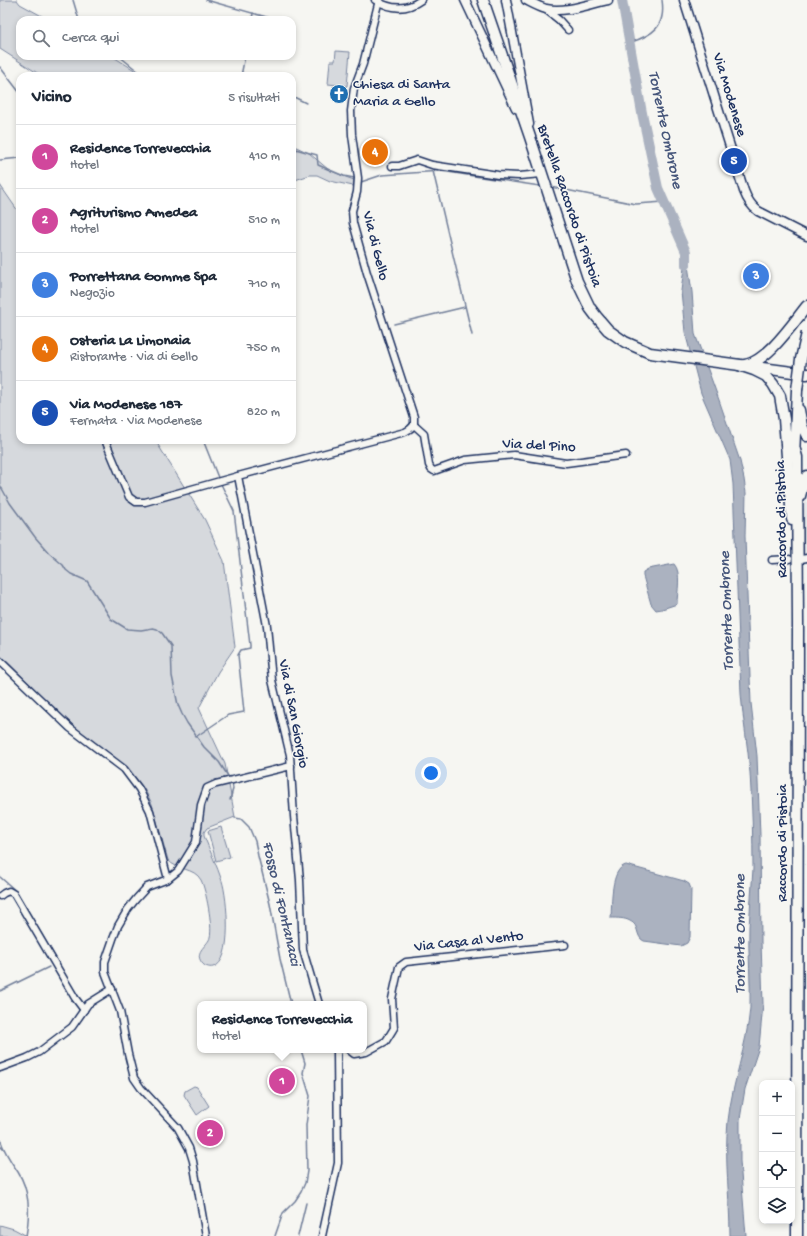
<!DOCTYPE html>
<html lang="it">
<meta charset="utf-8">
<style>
:root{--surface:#fff;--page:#f6f6f7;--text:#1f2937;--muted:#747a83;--line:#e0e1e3;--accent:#1f6fb2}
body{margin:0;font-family:"Gochi Hand",sans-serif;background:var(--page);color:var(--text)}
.controls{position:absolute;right:12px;bottom:12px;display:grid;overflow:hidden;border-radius:8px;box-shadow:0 2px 6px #0003}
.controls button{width:36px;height:36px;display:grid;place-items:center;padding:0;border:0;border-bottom:1px solid var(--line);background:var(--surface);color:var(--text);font:20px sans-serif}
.you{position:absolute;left:431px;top:773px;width:14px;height:14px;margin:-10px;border:3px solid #fff;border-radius:50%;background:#1a73e8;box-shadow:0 0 0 6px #1a73e833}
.badge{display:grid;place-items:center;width:26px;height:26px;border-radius:50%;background:var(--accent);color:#fff;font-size:13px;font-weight:700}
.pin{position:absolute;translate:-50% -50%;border:2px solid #fff;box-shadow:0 1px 4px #0006}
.popup{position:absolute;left:197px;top:1001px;width:170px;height:52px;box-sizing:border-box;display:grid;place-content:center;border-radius:8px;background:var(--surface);filter:drop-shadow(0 1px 3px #0005);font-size:13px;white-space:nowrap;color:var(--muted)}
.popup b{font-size:15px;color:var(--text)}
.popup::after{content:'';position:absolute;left:50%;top:100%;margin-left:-8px;border:8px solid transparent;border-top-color:var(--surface)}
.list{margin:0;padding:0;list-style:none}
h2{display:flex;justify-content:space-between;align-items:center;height:52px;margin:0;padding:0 16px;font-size:17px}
h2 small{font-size:13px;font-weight:400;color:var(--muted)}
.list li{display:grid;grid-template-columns:26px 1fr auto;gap:12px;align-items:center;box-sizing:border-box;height:64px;padding:0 16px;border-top:1px solid var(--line)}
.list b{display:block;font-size:15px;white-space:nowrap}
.list p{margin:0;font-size:13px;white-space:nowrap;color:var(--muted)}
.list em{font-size:13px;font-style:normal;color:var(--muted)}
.icon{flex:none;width:22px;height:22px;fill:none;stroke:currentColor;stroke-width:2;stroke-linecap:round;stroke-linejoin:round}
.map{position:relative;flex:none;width:807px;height:1236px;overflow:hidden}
.search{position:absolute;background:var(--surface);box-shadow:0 2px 6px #0003;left:16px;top:16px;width:280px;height:44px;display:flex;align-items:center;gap:10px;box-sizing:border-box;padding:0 14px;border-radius:12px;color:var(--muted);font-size:15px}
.panel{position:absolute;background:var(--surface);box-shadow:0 2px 6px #0003;left:16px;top:72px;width:280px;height:372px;border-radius:12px}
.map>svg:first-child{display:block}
.built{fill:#e6e7e7}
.green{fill:#d6d9dd;stroke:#78849e}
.water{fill:#abb2c0;stroke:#717e99}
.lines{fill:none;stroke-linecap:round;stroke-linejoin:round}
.stream{stroke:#717e99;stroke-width:1.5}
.river{stroke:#abb2c0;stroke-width:10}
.minor-casing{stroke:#1b2f5e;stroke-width:9}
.tertiary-casing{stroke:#1b2f5e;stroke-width:11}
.primary-casing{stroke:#1b2f5e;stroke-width:13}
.trunk-casing{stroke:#1b2f5e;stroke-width:13}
.minor{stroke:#f6f6f2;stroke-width:6}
.tertiary{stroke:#f6f6f2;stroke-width:8}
.primary{stroke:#f6f6f2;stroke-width:10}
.trunk{stroke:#f6f6f2;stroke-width:10}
.primary-bridge-casing{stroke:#1b2f5e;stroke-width:13;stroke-linecap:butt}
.primary-bridge{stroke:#f6f6f2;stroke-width:10}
.labels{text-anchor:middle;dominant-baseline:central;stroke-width:3;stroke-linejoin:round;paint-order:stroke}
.poi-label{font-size:15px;fill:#1b2f5e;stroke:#f6f6f2;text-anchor:start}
.street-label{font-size:15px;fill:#1b2f5e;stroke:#f6f6f2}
.water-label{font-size:16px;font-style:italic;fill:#46567b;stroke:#f6f6f2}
</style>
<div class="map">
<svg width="807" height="1236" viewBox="0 0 807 1236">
<rect width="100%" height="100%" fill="#f6f6f2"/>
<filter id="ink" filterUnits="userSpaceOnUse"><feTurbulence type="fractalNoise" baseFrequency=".025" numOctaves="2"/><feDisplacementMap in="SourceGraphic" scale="8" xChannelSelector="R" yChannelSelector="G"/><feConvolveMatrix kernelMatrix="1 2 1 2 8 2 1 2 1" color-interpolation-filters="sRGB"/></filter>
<g filter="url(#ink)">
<polygon class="built" points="807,494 807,556 802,557 801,518"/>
<g class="green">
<polygon points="0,0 17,0 20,4 49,20 20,20 20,56 112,56 144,76 42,76 0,49"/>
<polygon points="336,51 350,52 347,86 328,84 330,61 335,61"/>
<polygon points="292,145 309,153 329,170 343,176 354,180 353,186 330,181 317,175 310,175 292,181"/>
<path d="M0,185l20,29v226h135l50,80 19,41 11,86 -17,25 -19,36 26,56 10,53 -28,11 -3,4v4c6,15 13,30 18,45 5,15 12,82 -9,86 -4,1 -9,-1 -11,-4 -9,-12 7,-18 8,-26 3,-11 -4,-47 -9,-57 -7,-13 -24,-9 -33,-20l-16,-56c-15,-35 -48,-54 -77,-77 -26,-22 -50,-49 -75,-72z"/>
<polygon points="221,827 230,857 216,861 208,831"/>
<polygon points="194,1086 197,1087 209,1106 197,1115 184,1095 185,1091"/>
<polygon points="0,1225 14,1229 27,1236 0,1236"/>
</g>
<g class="water">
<path d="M686,252l6,40 3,42 24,66 21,61 4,18 2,14 -1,43 3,88 3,79 6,53 3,79 1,107 2,62 -4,43 -14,42 -5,30v42l6,75h-16c0,-38 -6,-77 -2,-115 4,-38 19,-75 22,-113 1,-27 -2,-54 -1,-81 1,-19 3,-39 4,-58 0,-31 -1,-65 -3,-96 -2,-27 -7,-52 -9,-79l-8,-210 -3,-24 -29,-67 -16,-61 -4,-41z"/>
<path d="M674,564c8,8 3,29 3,40l-15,5 -6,1 -5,-6 -8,-28v-4l5,-3z"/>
<path d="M626,865l58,16 5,3 2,5 -1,48 -3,6 -6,3 -37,-5c-9,-4 -4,-16 -14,-20 -5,-3 -13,-3 -19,-3 1,-14 -1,-49 15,-53z"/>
</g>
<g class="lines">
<g class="stream">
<polyline points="73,0 79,20"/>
<polyline points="206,0 277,20"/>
<polyline points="252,20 253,13"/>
<path d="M629,43c24,-8 37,-16 33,-43"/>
<polyline points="119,56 144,76"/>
<polyline points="0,67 20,93"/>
<polyline points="242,73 249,76"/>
<polyline points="241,76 245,56"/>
<polyline points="292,96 306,103"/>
<polyline points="292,148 317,155 318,165 344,176 354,178"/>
<polyline points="0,160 20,158"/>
<polyline points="433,171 472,335"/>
<polyline points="361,182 382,175 441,171 540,186"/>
<polyline points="551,187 636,204 664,202"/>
<polyline points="394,324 465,307"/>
<polyline points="203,440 219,480"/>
<polyline points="0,485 10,503 35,537 49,553 63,565 66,570 71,574 87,581 111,619 127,629 141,630 153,628 157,629 162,633 171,646 172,676 178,705 182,714 187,723 204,747 219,762 230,779"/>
<polyline points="197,736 228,715 244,712 238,655 241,650 250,648 250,645 234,511 221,484"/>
<polyline points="230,800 233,789 232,782"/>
<polyline points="235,818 241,819 249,827 255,841 258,856 270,904 280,959 291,1004"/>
<polyline points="0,877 16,891 58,962"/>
<polyline points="0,991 49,967"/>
<path d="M0,1139c4,12 11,23 18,33 12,19 12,43 8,64"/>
<polyline points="0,1146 3,1149"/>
<polyline points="275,1236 283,1213 295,1201 301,1192 305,1183 307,1171 306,1125 310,1096 303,1073 305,1063 301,1050"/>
<polyline points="298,1236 306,1203"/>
</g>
<polyline class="river" points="622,0 642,113 658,188 686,252 686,265"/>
<defs>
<g id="minor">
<path d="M375,0c15,9 31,11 46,0"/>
<polyline points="379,0 363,64 354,88 351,111 352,135 358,178 357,192 352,211 353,223 367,273 414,417 414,425"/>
<polyline points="545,9 559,20 568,30"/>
<polyline points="392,166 399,166 417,160 432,165 498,175 519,176 542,174"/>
<polyline points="414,425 424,434 429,465 431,469 434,471 465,460 514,455 566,463 626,455"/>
<polyline points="105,440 129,497 136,502 145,502 238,476"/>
<polyline points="801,559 807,558"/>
<polyline points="772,560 789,559"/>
<polyline points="0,661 70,728 124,769 139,789 150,811 168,879"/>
<polyline points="0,896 4,893 9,891 14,894 75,998 84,1010"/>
<polyline points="319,1004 303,950 300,880 294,816 290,755 272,680 267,626 238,476 405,432 410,429 414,425"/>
<polyline points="349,1050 354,1054 366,1052 386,1041 394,1028 392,999 399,967 406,962 565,945"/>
<polyline points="0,1068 27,1058 39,1052 72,1027 88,1004 112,989"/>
<polyline points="206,1236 193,1161 189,1148 178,1128 141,1088 134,1078 128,1054 120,1011 105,972 105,962 113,939 118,926 128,909 136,899 147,887 168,879 178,871 196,842 201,805 207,788 216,784 291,766"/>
<polyline points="322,1236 338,1163 337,1050"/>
</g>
<g id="tertiary">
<polyline points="465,0 516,108"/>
<polyline points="506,0 529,124"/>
<path d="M526,0c6,3 13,7 20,9 20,4 43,-5 62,-9"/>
<path d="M684,0l60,191c3,8 7,15 14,20l49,25"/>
</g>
<g id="primary">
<polyline points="483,0 530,137 577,281 590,308 596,316 608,330 625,342 650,353 807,374"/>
<path d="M745,365c22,-3 48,-42 62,-59"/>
<polyline points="799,410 802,426 807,436"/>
</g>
<g id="trunk">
<polyline points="739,365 754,370 766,376 773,384 780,396 784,419 792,519"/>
<polyline points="795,450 797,457 798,623 797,1236"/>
<polyline points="794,456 797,390"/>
<polyline points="800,496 803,485 807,476"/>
</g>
</defs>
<use href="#minor" class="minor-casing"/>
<use href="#tertiary" class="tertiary-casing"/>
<use href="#primary" class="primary-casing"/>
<use href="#trunk" class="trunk-casing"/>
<use href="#minor" class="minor"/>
<use href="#tertiary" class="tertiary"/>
<use href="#primary" class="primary"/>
<use href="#trunk" class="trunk"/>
<defs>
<polyline id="primary-bridge" points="797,390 801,359 807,333"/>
</defs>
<use href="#primary-bridge" class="primary-bridge-casing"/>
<use href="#primary-bridge" class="primary-bridge"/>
</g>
</g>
<defs>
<symbol id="church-disc" viewBox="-11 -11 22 22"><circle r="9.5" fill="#1f6fb2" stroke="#f6f6f2"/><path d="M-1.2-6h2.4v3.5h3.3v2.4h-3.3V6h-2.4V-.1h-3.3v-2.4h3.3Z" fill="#fff"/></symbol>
</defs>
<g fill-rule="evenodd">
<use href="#church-disc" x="328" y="83" width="22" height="22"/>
</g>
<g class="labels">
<g class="poi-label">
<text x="353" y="85">Chiesa di Santa<tspan x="353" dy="17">Maria a Gello</tspan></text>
</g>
<g class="street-label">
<text transform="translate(729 95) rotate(73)">Via Modenese</text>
<text transform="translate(569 206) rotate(71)">Bretella Raccordo di Pistoia</text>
<text transform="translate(375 246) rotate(76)">Via di Gello</text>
<text transform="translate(539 446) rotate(3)">Via del Pino</text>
<text transform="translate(782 519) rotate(-91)">Raccordo di Pistoia</text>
<text transform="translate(293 714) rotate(79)">Via di San Giorgio</text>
<text transform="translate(783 843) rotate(-90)">Raccordo di Pistoia</text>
<text transform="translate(469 942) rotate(-6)">Via Casa al Vento</text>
</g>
<g class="water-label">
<text transform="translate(664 130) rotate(78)">Torrente Ombrone</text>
<text transform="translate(728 611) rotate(-92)">Torrente Ombrone</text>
<text transform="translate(280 904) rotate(77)">Fosso di Fontanacci</text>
<text transform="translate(741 934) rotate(-90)">Torrente Ombrone</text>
</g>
</g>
</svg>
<div class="controls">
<button>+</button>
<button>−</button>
<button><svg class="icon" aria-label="locate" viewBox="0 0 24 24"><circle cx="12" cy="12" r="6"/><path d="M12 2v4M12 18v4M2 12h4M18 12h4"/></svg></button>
<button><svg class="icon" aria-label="layers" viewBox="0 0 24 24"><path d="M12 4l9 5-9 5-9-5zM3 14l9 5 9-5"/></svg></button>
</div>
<div class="you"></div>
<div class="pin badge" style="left:282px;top:1081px;background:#d1479c">1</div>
<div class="popup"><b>Residence Torrevecchia</b>Hotel</div>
<div class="pin badge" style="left:210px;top:1133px;background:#d1479c">2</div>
<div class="pin badge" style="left:756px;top:276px;background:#3f7fe0">3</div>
<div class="pin badge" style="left:375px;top:152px;background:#e8710a">4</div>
<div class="pin badge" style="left:734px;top:161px;background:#1a4fb4">5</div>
<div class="search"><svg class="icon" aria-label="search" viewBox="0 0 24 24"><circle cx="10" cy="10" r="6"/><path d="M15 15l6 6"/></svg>Cerca qui</div>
<section class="panel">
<h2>Vicino<small>5 risultati</small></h2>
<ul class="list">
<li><span class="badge" style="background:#d1479c">1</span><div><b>Residence Torrevecchia</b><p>Hotel</p></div><em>410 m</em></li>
<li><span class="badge" style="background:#d1479c">2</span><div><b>Agriturismo Amedea</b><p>Hotel</p></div><em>510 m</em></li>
<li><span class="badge" style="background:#3f7fe0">3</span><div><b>Porrettana Gomme Spa</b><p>Negozio</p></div><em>710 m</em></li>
<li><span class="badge" style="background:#e8710a">4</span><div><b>Osteria La Limonaia</b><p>Ristorante · Via di Gello</p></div><em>750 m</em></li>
<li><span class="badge" style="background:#1a4fb4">5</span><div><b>Via Modenese 187</b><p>Fermata · Via Modenese</p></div><em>820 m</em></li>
</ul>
</section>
</div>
